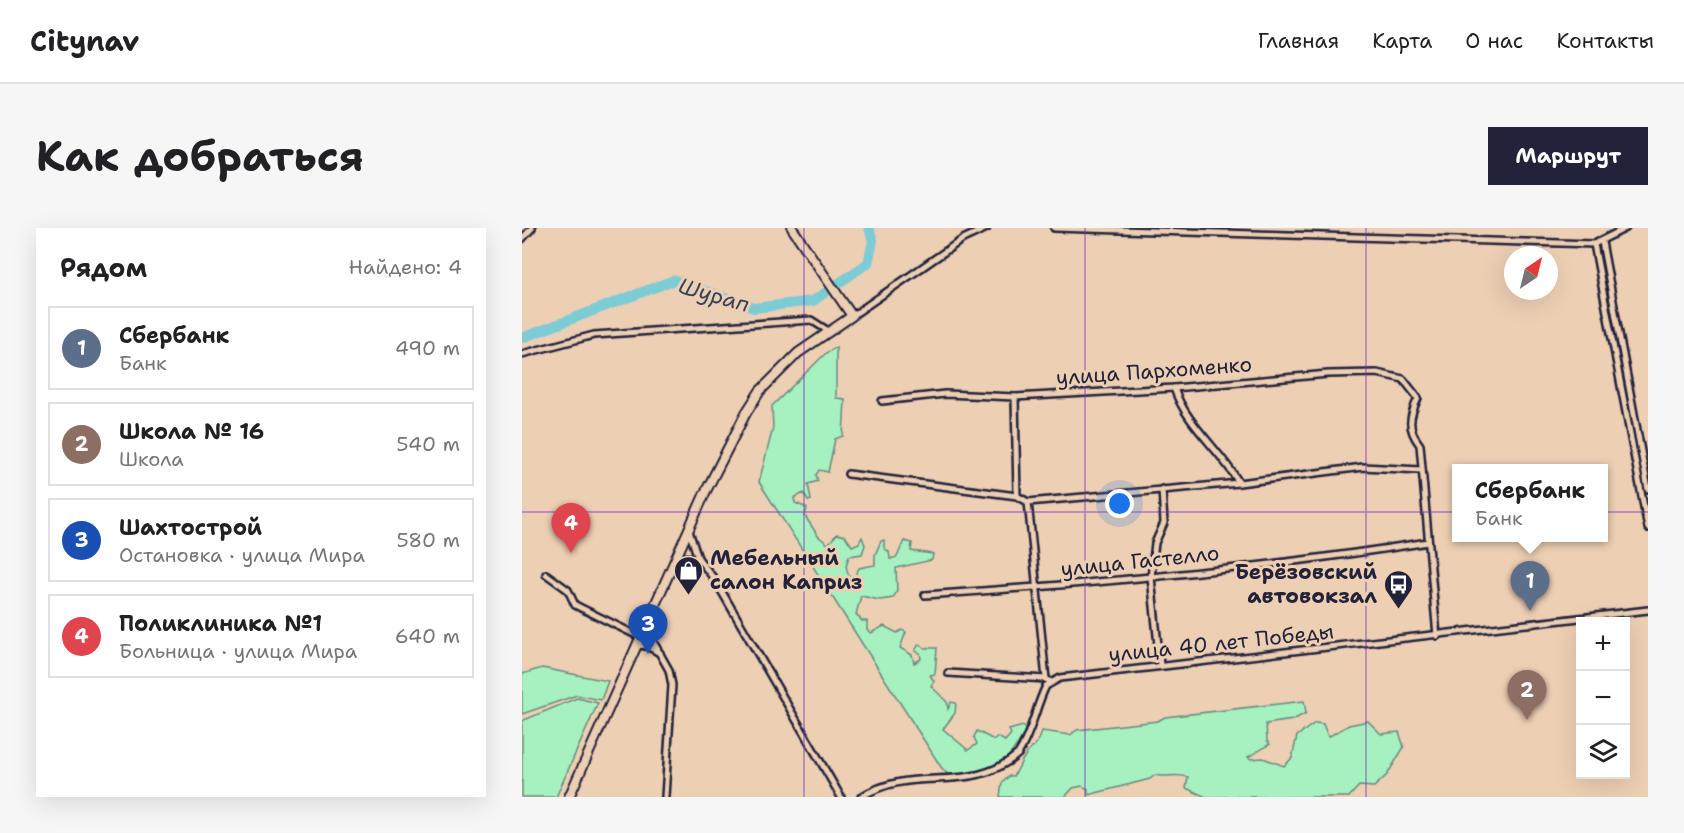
<!DOCTYPE html>
<html lang="ru">
<meta charset="utf-8">
<style>
:root{--surface:#fff;--page:#f6f6f6;--text:#202124;--muted:#757577;--line:#e0e0e0;--accent:#22223b}
body{margin:0;font-family:"Shantell Sans",sans-serif;background:var(--page);color:var(--text)}
.controls{position:absolute;right:18px;bottom:18px;display:grid;overflow:hidden;border-radius:0px;box-shadow:0 6px 24px #0002}
.controls button{width:54px;height:54px;display:grid;place-items:center;padding:0;border:0;border-bottom:2px solid var(--line);background:var(--surface);color:var(--text);font:30px sans-serif}
.compass{position:absolute;left:982px;top:18px;width:54px;height:54px;border-radius:50%;background:var(--surface);box-shadow:0 6px 24px #0002;rotate:35deg}
.you{position:absolute;left:598px;top:276px;width:21px;height:21px;margin:-15px;border:4px solid #fff;border-radius:50%;background:#1a73e8;box-shadow:0 0 0 9px #1a73e833}
.badge{display:grid;place-items:center;width:39px;height:39px;border-radius:50%;background:var(--accent);color:#fff;font-size:20px;font-weight:700}
.pin{position:absolute;translate:-50% -50px;filter:drop-shadow(0 2px 3px #0008)}
.pin::after{content:'';position:absolute;top:32px;width:21px;height:18px;background:inherit;clip-path:polygon(0 0,100% 0,50% 100%)}
.popup{position:absolute;left:930px;top:236px;width:156px;height:78px;box-sizing:border-box;display:grid;place-content:center;border-radius:0px;background:var(--surface);filter:drop-shadow(0 2px 4px #0005);font-size:20px;white-space:nowrap;color:var(--muted)}
.popup b{font-size:22px;color:var(--text)}
.popup::after{content:'';position:absolute;left:50%;top:100%;margin-left:-12px;border:12px solid transparent;border-top-color:var(--surface)}
.list{margin:0;padding:0;list-style:none}
h2{display:flex;justify-content:space-between;align-items:center;height:78px;margin:0;padding:0 24px;font-size:26px}
h2 small{font-size:20px;font-weight:400;color:var(--muted)}
.list li{display:grid;grid-template-columns:39px 1fr auto;gap:18px;align-items:center;box-sizing:border-box;height:84px;margin:0 12px 12px;padding:0 12px;border:2px solid var(--line);border-radius:0px}
.list b{display:block;font-size:22px;white-space:nowrap}
.list p{margin:0;font-size:20px;white-space:nowrap;color:var(--muted)}
.list em{font-size:20px;font-style:normal;color:var(--muted)}
.icon{flex:none;width:33px;height:33px;fill:none;stroke:currentColor;stroke-width:2;stroke-linecap:round;stroke-linejoin:round}
.map{position:relative;flex:none;width:1126px;height:569px;overflow:hidden;border-radius:0px}
header{display:flex;align-items:center;gap:36px;box-sizing:border-box;height:84px;padding:0 30px;background:var(--surface);border-bottom:2px solid var(--line)}
header strong{font-size:28px}
nav{display:flex;gap:33px;margin-inline-start:auto;font-size:21px}
.intro{display:flex;align-items:center;justify-content:space-between;box-sizing:border-box;height:144px;padding:0 36px}
h1{margin:0;font-size:42px}
.button{padding:15px 27px;border-radius:0px;background:var(--accent);color:#fff;font-size:21px;font-weight:700}
main{display:flex;gap:36px;padding:0 36px}
aside{flex:1;background:var(--surface);border-radius:0px;box-shadow:0 6px 24px #0002}
.map>svg:first-child{display:block}
.green{fill:#a7f1c0;stroke:#648a7e;stroke-width:1.5}
.lines{fill:none;stroke-linecap:round;stroke-linejoin:round}
.river{stroke:#7bccd5;stroke-width:10}
.street-casing{stroke:#22223b;stroke-width:10}
.secondary-casing{stroke:#22223b;stroke-width:12}
.street{stroke:#edcfb3;stroke-width:5}
.secondary{stroke:#edcfb3;stroke-width:8}
.grid{fill:none;stroke:#7b2cbf;stroke-width:1.5;stroke-opacity:0.55}
.labels{text-anchor:middle;dominant-baseline:central;stroke-width:6;stroke-linejoin:round;paint-order:stroke}
.street-label{font-size:21px;fill:#22223b;stroke:#edcfb3}
.poi-label{font-size:21px;font-weight:bold;fill:#22223b;stroke:#edcfb3;text-anchor:start}
.water-label{font-size:22px;font-style:italic;fill:#34445a;stroke:#edcfb3}
</style>
<header>
<strong>Citynav</strong>
<nav><a>Главная</a><a>Карта</a><a>О нас</a><a>Контакты</a></nav>
</header>
<div class="intro"><h1>Как добраться</h1><a class="button">Маршрут</a></div>
<main>
<aside>
<h2>Рядом<small>Найдено: 4</small></h2>
<ul class="list">
<li><span class="badge" style="background:#5c6f8a">1</span><div><b>Сбербанк</b><p>Банк</p></div><em>490 m</em></li>
<li><span class="badge" style="background:#8d6e63">2</span><div><b>Школа № 16</b><p>Школа</p></div><em>540 m</em></li>
<li><span class="badge" style="background:#1a4fb4">3</span><div><b>Шахтострой</b><p>Остановка · улица Мира</p></div><em>580 m</em></li>
<li><span class="badge" style="background:#e0444e">4</span><div><b>Поликлиника №1</b><p>Больница · улица Мира</p></div><em>640 m</em></li>
</ul>
</aside>
<div class="map">
<svg width="1126" height="569" viewBox="0 0 1126 569">
<rect width="100%" height="100%" fill="#edcfb3"/>
<filter id="ink" filterUnits="userSpaceOnUse"><feTurbulence type="fractalNoise" baseFrequency=".0167" numOctaves="2"/><feDisplacementMap in="SourceGraphic" scale="12" xChannelSelector="R" yChannelSelector="G"/><feConvolveMatrix kernelMatrix="1 2 1 2 8 2 1 2 1" color-interpolation-filters="sRGB"/></filter>
<g filter="url(#ink)">
<g class="green">
<path d="M314,119v51l9,1 -2,37 -8,3 -7,33 -9,-2 -3,5 2,6 -10,3 3,16 -3,1 -4,-8 -10,5 1,5 12,5 -2,8 13,20 10,8 9,-10 8,2 7,10 7,-3 3,-6 3,8 -3,9 -13,2 -3,10 3,11h6l4,-9 16,-3v-10l6,-14 3,-1v8l5,4 1,7 7,-2 7,-16 8,2 -1,8 22,3 -1,6 -36,8 1,23 -4,7 -13,2 -19,-4 -5,18 6,7h5v9l4,3 13,-7 13,7 5,-3 4,2 -6,16 12,7 2,8 7,-4 -1,-6 -5,-2 4,-7 6,4h12l-2,26 -5,1 4,6 -3,5 16,16 1,7 3,-7 5,1 -1,10 -12,16 25,21 9,-6 -3,-7 3,-6 17,9 4,-3 7,4 6,-7 -2,-4 14,-4 3,4c-18,33 -33,47 -71,52l-14,-15 -182,-285 14,-54 -1,-22 54,-53z"/>
<polygon points="20,440 86,453 79,472 55,467 0,486 0,446"/>
<polygon points="55,470 76,475 34,569 0,569 0,495 2,492"/>
<path d="M782,473l2,12 -13,7 -27,4 1,17 3,3 -22,13 3,2 12,-1 21,8 8,-8 5,-22 18,-13 8,1 5,13 21,-12 19,-4 13,13 18,-2 5,15 -17,28 -13,12 -15,-1 -10,11h-143l-20,-9 2,-11c-12,-4 -22,1 -33,-2l-5,4 -62,16v-6l-6,-3 -9,2 -8,9h-65l2,-14 7,-7h4c6,-6 6,-11 10,-17 7,-12 17,-15 19,-28l28,4 7,-5 81,-9 7,-4z"/>
</g>
<g class="lines">
<polyline class="river" points="0,110 152,52 232,80 291,73 346,35 351,13 347,0"/>
<defs>
<g id="street">
<polyline points="532,0 1072,16 1104,0"/>
<polyline points="0,11 10,0"/>
<polyline points="1080,14 1126,261"/>
<polyline points="1072,16 1126,300"/>
<polyline points="330,88 441,11 465,0"/>
<polyline points="0,126 72,107 289,92 308,104"/>
<path d="M652,160c12,37 46,61 65,95"/>
<polyline points="493,169 495,268"/>
<path d="M360,173l63,-7 70,3 159,-9 154,-14 49,-1 26,6 15,19c-9,20 -11,30 2,47l17,191"/>
<polyline points="326,246 495,268 506,274 717,255 841,239 899,242"/>
<polyline points="506,274 524,451 529,454"/>
<polyline points="167,303 176,330"/>
<polyline points="156,329 176,330 193,352 319,569"/>
<polyline points="24,346 46,362 53,377 118,409"/>
<path d="M403,367c168,-11 337,-26 503,-53"/>
<polyline points="123,399 147,442 150,457 143,569"/>
<polyline points="115,417 125,418 138,425"/>
<polyline points="638,437 629,349 633,315 642,295 640,261"/>
<polyline points="426,445 524,451"/>
<path d="M339,569c53,-34 108,0 157,-43 14,-21 17,-46 28,-68l14,-8 588,-68"/>
</g>
<polyline id="secondary" points="47,569 183,265 224,185 238,163 276,125 330,88 270,0"/>
</defs>
<use href="#street" class="street-casing"/>
<use href="#secondary" class="secondary-casing"/>
<use href="#street" class="street"/>
<use href="#secondary" class="secondary"/>
</g>
</g>
<path class="grid" d="M282,0v569M563,0v569M844,0v569M0,284h1126"/>
<defs>
<symbol id="shop-pin" viewBox="-11 -11 22 30"><path d="M0 17L-7.5 6A9.5 9.5 0 1 1 7.5 6Z" fill="#22223b" stroke="#edcfb3"/><path d="M-5-2.5h2.3a2.7 3.5 0 0 1 5.4 0H5L5.5 6h-11ZM-1.5-2.5h3a1.5 2.3 0 0 0-3 0Z" fill="#fff"/></symbol>
<symbol id="bus-pin" viewBox="-11 -11 22 30"><path d="M0 17L-7.5 6A9.5 9.5 0 1 1 7.5 6Z" fill="#22223b" stroke="#edcfb3"/><path d="M-5-6H5V4H4V6H2V4H-2V6H-4V4H-5ZM-3.5-4V0h7V-4ZM-3.5 1.2v1.5H-2V1.2ZM2 1.2v1.5H3.5V1.2Z" fill="#fff"/></symbol>
</defs>
<g fill-rule="evenodd">
<use href="#shop-pin" x="150" y="326" width="33" height="45"/>
<use href="#bus-pin" x="860" y="340" width="33" height="45"/>
</g>
<g class="labels">
<g class="street-label">
<text transform="translate(632 143) rotate(-4)">улица Пархоменко</text>
<text transform="translate(618 333) rotate(-6)">улица Гастелло</text>
<text transform="translate(699 415) rotate(-6)">улица 40 лет Победы</text>
</g>
<g class="poi-label">
<text x="188" y="330">Мебельный<tspan x="188" dy="24">салон Каприз</tspan></text>
<text x="855" y="344" text-anchor="end">Берёзовский<tspan x="855" dy="24">автовокзал</tspan></text>
</g>
<g class="water-label">
<text transform="translate(192 67) rotate(16)">Шурап</text>
</g>
</g>
</svg>
<div class="controls">
<button>+</button>
<button>−</button>
<button><svg class="icon" aria-label="layers" viewBox="0 0 24 24"><path d="M12 4l9 5-9 5-9-5zM3 14l9 5 9-5"/></svg></button>
</div>
<svg class="compass" viewBox="-18 -18 36 36"><path d="M0-13l5 13h-10z" fill="#e53935"/><path d="M0 13l5-13h-10z" fill="#757577"/></svg>
<div class="you"></div>
<div class="pin badge" style="left:1008px;top:383px;background:#5c6f8a">1</div>
<div class="popup"><b>Сбербанк</b>Банк</div>
<div class="pin badge" style="left:1005px;top:492px;background:#8d6e63">2</div>
<div class="pin badge" style="left:126px;top:426px;background:#1a4fb4">3</div>
<div class="pin badge" style="left:49px;top:325px;background:#e0444e">4</div>
</div>
</main>
